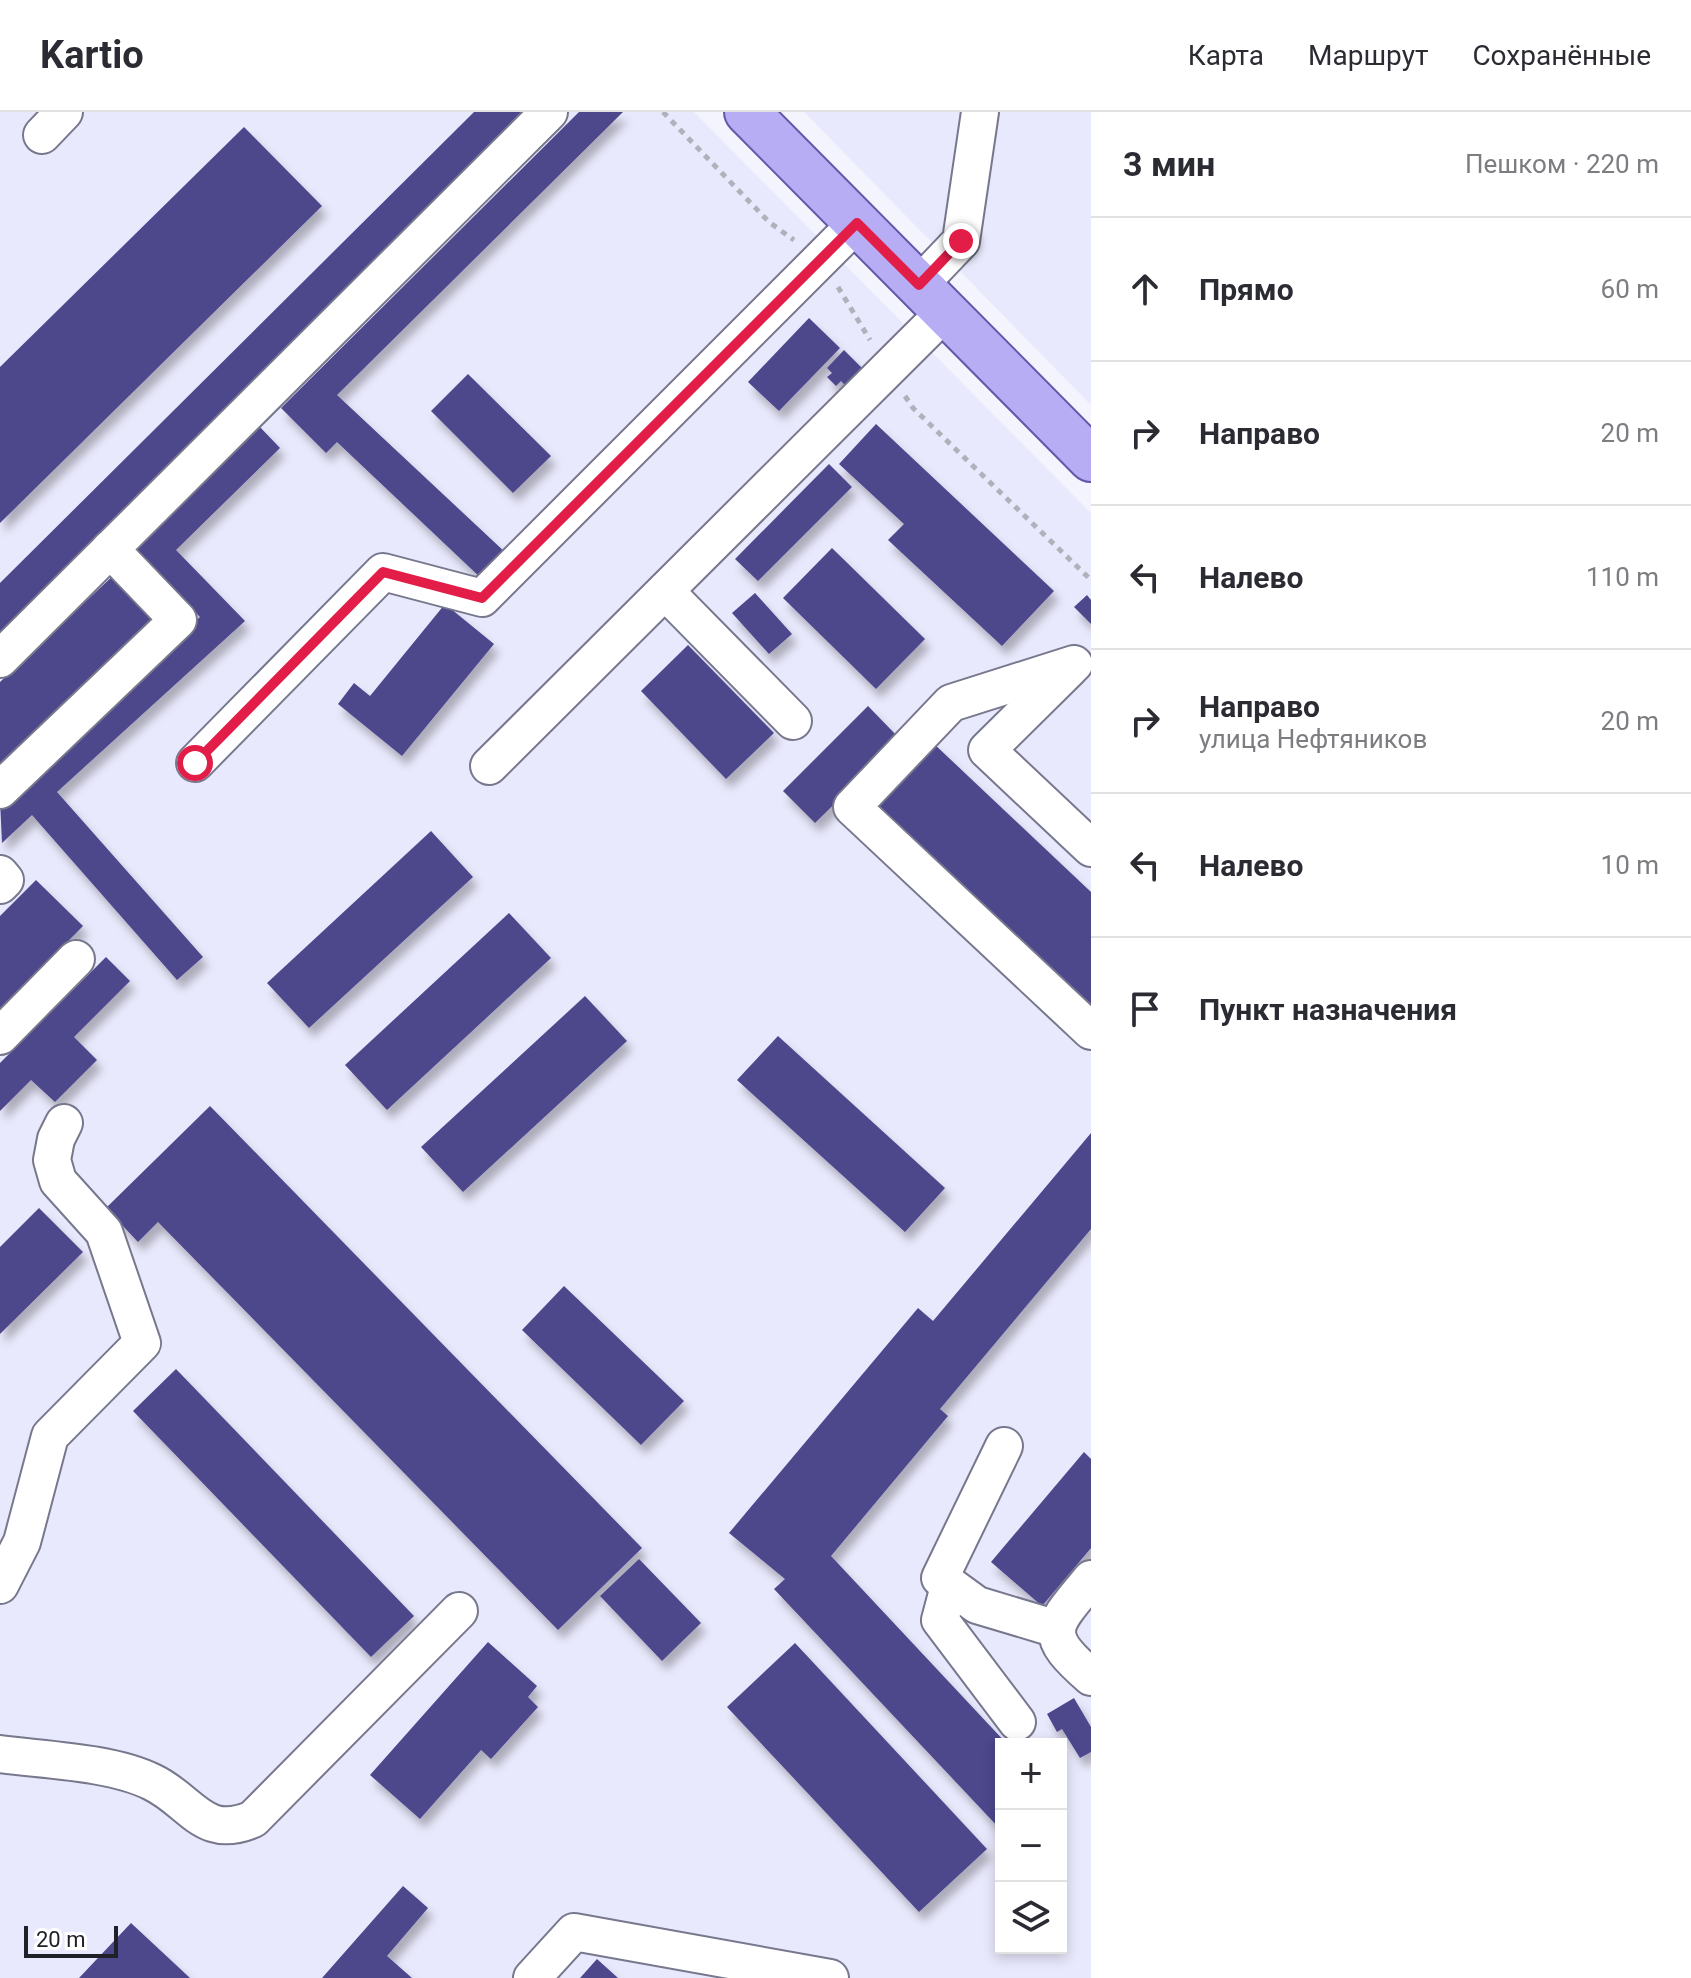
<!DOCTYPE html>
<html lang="ru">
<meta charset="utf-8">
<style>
:root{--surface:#fff;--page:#f2f2f3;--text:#2b2b33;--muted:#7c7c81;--line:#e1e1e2}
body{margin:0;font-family:Roboto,sans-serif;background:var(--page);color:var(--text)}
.controls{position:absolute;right:24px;bottom:24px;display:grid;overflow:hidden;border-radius:0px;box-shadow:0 4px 12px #0003}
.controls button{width:72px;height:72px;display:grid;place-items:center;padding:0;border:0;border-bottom:2px solid var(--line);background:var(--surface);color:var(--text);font:40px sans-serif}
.scale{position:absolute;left:24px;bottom:20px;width:94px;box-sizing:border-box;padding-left:8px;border:4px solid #202029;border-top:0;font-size:22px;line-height:28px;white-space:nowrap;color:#202029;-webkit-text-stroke:6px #fff;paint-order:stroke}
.stop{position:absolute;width:24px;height:24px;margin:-18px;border:6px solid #e11d48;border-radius:50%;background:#fff}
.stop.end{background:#e11d48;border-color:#fff;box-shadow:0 2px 8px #0008}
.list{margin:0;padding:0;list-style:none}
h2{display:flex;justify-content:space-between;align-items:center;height:104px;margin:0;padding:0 32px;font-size:34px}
h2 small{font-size:26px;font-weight:400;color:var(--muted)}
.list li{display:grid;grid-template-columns:52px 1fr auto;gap:24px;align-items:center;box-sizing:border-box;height:144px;padding:0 32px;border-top:2px solid var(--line)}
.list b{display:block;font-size:30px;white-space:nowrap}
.list p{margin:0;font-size:26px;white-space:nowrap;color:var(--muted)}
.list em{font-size:26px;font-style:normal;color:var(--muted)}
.icon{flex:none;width:44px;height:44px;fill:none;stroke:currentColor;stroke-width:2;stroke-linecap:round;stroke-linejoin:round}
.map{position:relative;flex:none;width:1091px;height:1866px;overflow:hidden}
header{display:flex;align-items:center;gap:48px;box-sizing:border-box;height:112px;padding:0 40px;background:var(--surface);border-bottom:2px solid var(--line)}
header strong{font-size:38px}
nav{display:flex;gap:44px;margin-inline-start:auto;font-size:28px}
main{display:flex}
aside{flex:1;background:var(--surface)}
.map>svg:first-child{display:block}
.built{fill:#e9e9fd;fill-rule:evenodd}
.building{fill:#4e468c;filter:url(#shadow)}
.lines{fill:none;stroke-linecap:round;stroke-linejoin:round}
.minor-casing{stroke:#77778d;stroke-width:40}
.major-casing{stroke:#6258a8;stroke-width:48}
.path{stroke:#b1b1bb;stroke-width:5;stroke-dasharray:6 6;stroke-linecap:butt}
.minor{stroke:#fff;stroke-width:36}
.major{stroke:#b6adf4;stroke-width:44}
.route{stroke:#e11d48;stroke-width:10}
</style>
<header>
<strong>Kartio</strong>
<nav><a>Карта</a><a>Маршрут</a><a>Сохранённые</a></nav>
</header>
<main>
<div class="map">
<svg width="1091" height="1866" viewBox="0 0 1091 1866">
<defs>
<filter id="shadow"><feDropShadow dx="5" dy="9" stdDeviation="4" flood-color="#0004"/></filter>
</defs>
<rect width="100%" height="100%" fill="#f4f4fe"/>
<g class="built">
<path d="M0,0h694l397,401v1465h-1091zM1001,1632h60v204h-60z"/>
<polygon points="804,0 1091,0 1091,293"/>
</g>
<g class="building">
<polygon points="474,0 530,0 0,526 0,471"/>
<polygon points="579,0 623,0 337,283 507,442 483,468 337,330 326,341 281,296"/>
<polygon points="244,15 322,94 0,411 0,255"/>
<polygon points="809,206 840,236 779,299 748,270"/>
<polygon points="844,238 863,257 846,274 841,269 836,274 827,265 832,261 827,256"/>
<polygon points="468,262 551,344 513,381 431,299"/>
<polygon points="876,312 1054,479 1002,534 888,428 904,412 839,352"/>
<polygon points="258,313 280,336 176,438 245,509 57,680 203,845 177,868 32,703 2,731 0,688 200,505 154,459 127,440"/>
<polygon points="829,352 852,375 758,469 735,447"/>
<polygon points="832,436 925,527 876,577 783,486"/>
<polygon points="117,460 159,504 0,654 0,570"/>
<polygon points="755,481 792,522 769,542 732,501"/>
<polygon points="1087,483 1091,488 1091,512 1074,495"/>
<polygon points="445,492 494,532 402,644 338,592 354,571 370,584"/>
<polygon points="688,533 774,621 726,667 641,579"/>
<polygon points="868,594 900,627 815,711 783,679"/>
<polygon points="932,630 1091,780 1091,900 872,693"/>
<polygon points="431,719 473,765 309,916 267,871"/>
<polygon points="36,768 83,814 0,898 0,804"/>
<polygon points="509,801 551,846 387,998 345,953"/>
<polygon points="106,845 130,869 74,925 97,948 55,990 31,968 0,999 0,951"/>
<polygon points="585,884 627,929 463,1080 421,1035"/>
<polygon points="778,924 945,1076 905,1120 737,968"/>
<polygon points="210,994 642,1436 558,1518 158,1110 138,1130 106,1096"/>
<polygon points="1091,1021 1091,1117 940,1297 948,1304 831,1444 1007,1632 1001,1632 1001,1718 774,1477 785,1467 729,1421 918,1196 933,1209"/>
<polygon points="39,1096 83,1140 0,1222 0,1135"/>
<polygon points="564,1174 684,1289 641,1333 522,1218"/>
<polygon points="176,1257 414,1504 371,1545 133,1299"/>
<polygon points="1084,1340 1091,1347 1091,1436 1042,1494 991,1450"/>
<polygon points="639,1447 701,1511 662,1549 600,1484"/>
<polygon points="488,1530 537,1574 528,1585 538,1595 491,1647 481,1638 420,1707 370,1663"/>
<polygon points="795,1531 987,1737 919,1800 727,1595"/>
<polygon points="1074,1586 1091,1615 1091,1640 1080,1646 1062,1617 1057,1620 1047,1602"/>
<polygon points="403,1774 428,1796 387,1844 412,1866 322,1866"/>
<polygon points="131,1811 190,1866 79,1866"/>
<polygon points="597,1847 618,1866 580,1866"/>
</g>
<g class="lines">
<defs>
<g id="minor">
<polyline points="42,23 64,0"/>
<polyline points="919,173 961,129 980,0"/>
<polyline points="665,479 793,609"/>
<polyline points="0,547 549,0"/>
<polyline points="1074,552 951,591 852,695 1091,919"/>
<polyline points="1070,556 987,638 1091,736"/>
<polyline points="195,651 383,460 482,486 857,111"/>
<polyline points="489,654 945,200"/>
<polyline points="0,678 178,508 110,437"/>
<polyline points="0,762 5,768 0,773"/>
<polyline points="0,924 76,847"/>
<polyline points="1004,1334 940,1466 977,1493 1057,1517"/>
<path d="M1091,1467c-39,47 -51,54 0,98"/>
<polyline points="0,1473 22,1430 50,1324 142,1231 104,1120 58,1069 52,1048 56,1027 64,1011"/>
<polyline points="949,1474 940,1508 1017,1610"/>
<path d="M0,1642c45,6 112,8 152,28 40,19 51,59 101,37l206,-208"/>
<polyline points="532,1866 574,1820 830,1866"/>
</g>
<polyline id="major" points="747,0 1091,347"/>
</defs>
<use href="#minor" class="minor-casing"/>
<use href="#major" class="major-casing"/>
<g class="path">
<polyline points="663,0 769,110 794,128"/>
<polyline points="838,175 870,228"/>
<polyline points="905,284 913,296 1091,468"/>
</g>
<use href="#minor" class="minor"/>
<use href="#major" class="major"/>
</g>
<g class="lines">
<polyline class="route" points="195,651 383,460 482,486 857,111 919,173 961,129"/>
</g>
</svg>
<div class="controls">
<button>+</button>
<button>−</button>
<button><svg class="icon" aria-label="layers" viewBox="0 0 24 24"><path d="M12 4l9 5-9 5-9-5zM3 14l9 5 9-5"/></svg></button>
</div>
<div class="scale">20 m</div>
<div class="stop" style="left:195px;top:651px"></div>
<div class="stop end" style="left:961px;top:129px"></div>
</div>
<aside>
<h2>3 мин<small>Пешком · 220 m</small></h2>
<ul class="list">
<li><svg class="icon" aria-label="ahead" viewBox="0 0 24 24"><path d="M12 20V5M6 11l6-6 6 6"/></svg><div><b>Прямо</b></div><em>60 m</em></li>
<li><svg class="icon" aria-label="right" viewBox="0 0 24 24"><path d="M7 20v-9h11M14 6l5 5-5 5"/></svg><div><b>Направо</b></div><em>20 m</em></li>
<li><svg class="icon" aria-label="left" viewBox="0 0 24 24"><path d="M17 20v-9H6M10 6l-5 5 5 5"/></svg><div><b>Налево</b></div><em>110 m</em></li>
<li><svg class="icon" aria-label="right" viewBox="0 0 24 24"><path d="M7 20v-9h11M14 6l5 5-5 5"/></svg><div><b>Направо</b><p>улица Нефтяников</p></div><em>20 m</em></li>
<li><svg class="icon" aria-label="left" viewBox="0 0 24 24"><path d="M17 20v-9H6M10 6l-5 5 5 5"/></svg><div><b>Налево</b></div><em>10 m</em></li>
<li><svg class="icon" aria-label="arrive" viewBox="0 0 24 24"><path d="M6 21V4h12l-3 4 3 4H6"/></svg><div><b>Пункт назначения</b></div></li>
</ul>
</aside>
</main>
